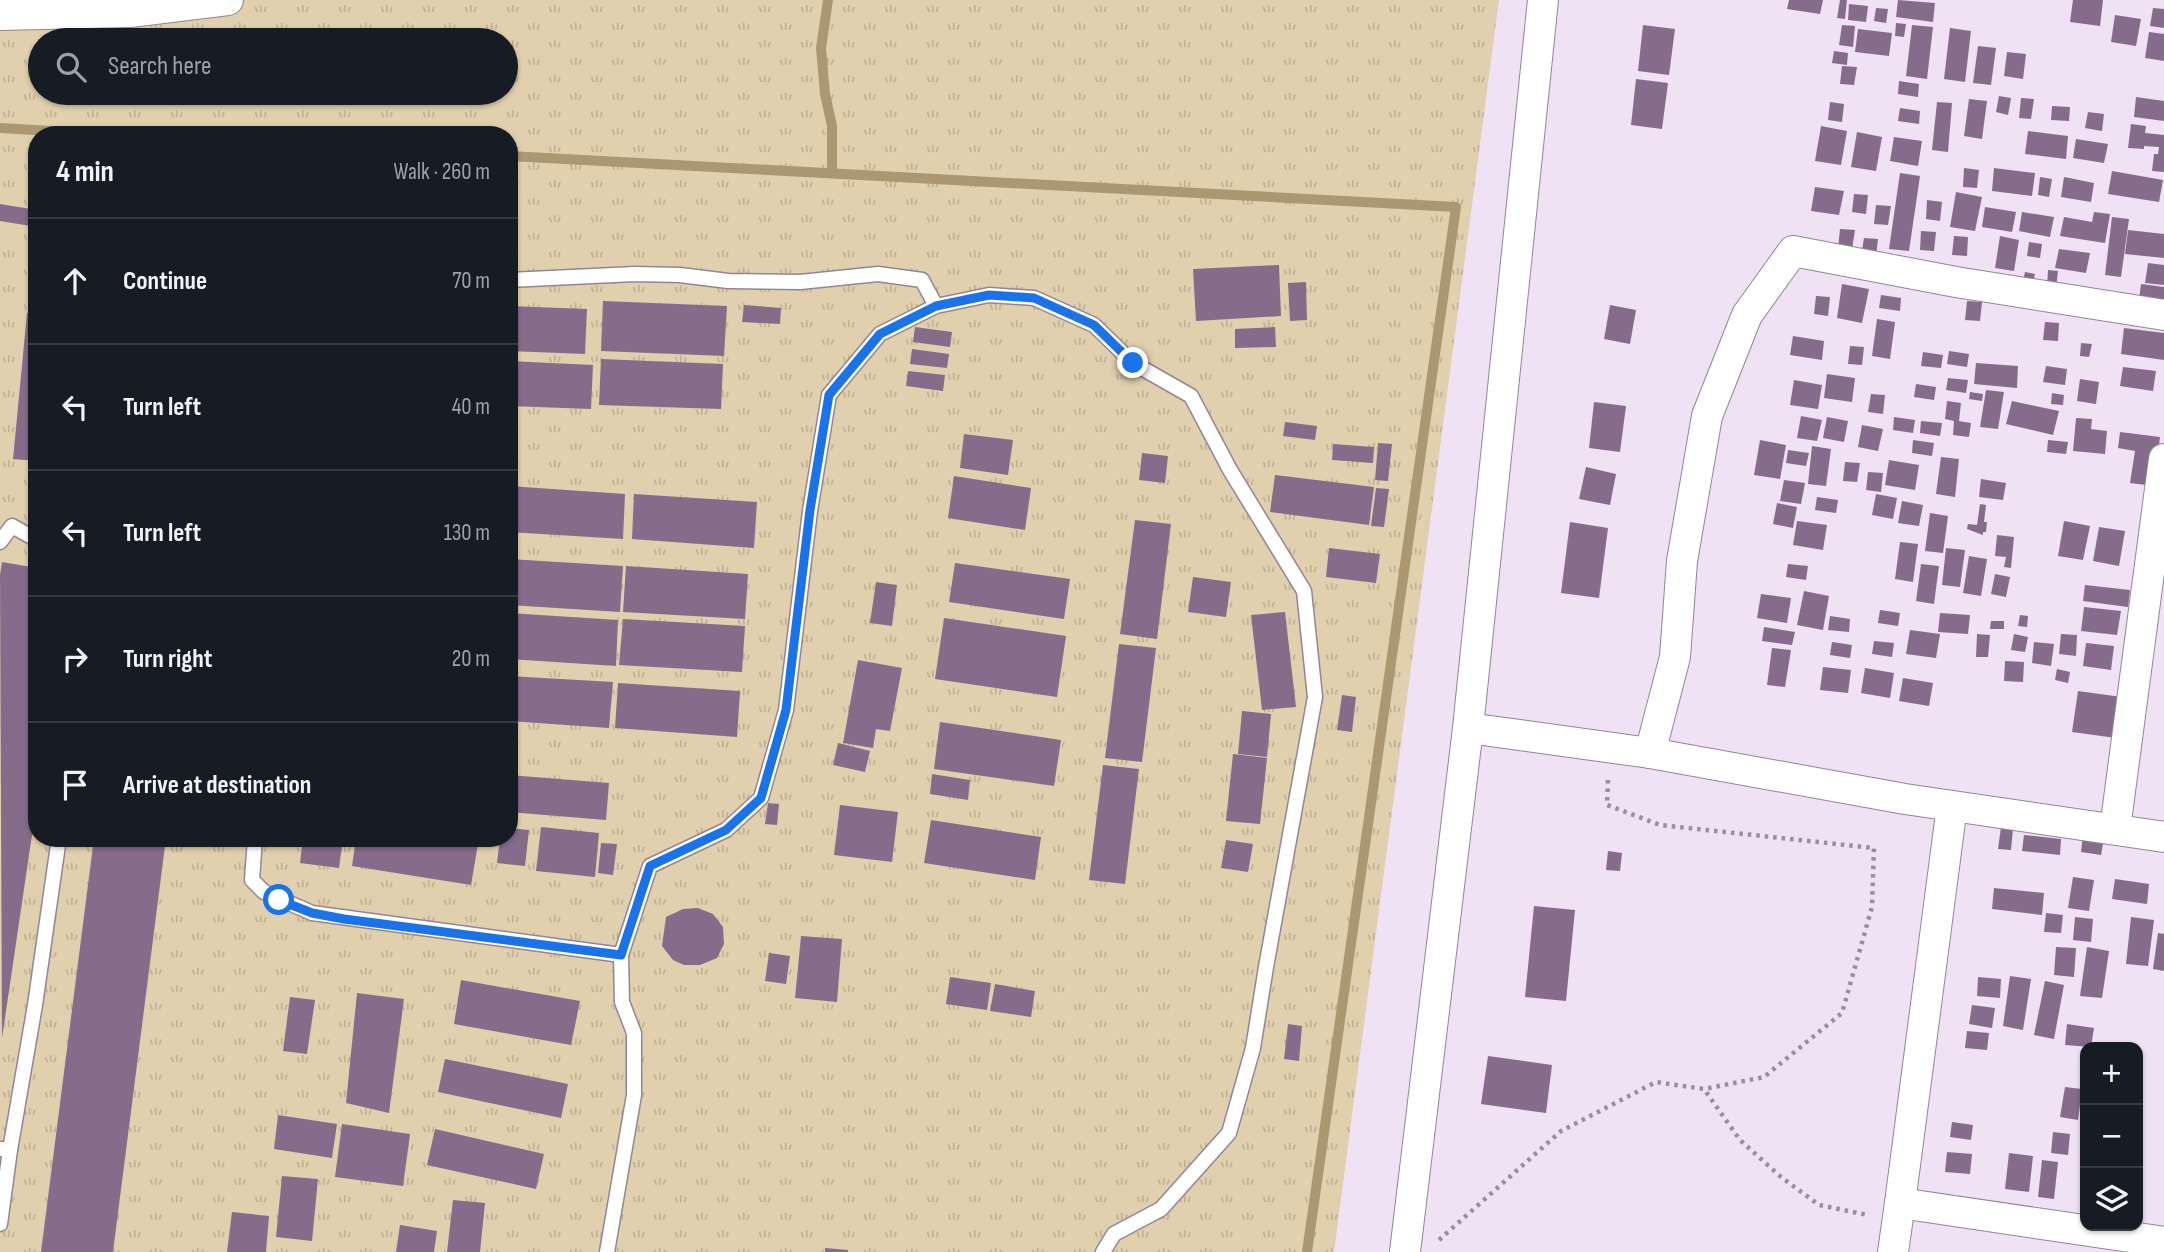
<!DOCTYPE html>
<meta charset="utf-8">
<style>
:root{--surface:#171b24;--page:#242831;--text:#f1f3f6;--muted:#9ea1a6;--line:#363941}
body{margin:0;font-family:"Sofia Sans Condensed",sans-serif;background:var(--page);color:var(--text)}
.controls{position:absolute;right:21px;bottom:21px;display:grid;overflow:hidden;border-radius:14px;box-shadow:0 2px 5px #0004}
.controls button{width:63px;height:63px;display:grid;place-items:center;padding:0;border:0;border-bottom:2px solid var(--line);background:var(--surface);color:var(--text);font:35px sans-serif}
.stop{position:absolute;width:21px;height:21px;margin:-16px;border:5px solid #1a73e8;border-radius:50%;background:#fff}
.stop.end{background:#1a73e8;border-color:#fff;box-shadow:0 2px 7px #0008}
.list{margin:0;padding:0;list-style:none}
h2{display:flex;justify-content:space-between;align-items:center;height:91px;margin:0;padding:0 28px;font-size:30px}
h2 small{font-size:23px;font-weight:400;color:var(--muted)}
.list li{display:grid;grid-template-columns:46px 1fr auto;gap:21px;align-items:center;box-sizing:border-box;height:126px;padding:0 28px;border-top:2px solid var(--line)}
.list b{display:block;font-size:26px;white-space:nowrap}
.list em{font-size:23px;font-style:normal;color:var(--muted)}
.icon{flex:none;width:38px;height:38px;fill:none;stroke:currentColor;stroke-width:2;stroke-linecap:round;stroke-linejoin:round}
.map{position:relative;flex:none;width:2164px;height:1252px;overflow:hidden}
.search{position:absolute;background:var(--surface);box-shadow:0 2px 5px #0004;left:28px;top:28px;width:490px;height:77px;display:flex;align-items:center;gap:18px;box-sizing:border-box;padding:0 24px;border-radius:38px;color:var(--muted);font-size:26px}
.panel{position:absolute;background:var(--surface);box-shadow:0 2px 5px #0004;left:28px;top:126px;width:490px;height:721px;border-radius:28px}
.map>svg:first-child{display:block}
.grass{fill:url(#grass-tufts);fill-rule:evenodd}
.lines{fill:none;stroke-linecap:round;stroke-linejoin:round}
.stream{stroke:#ab9872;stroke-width:10}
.building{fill:#866c8b}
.lane-casing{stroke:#938596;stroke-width:17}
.street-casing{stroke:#938596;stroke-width:32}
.path{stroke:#9a8e9d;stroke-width:4.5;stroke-dasharray:3.5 5;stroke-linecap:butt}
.lane{stroke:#fff;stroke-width:14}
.street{stroke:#fff;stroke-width:30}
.route{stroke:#1a73e8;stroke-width:9}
</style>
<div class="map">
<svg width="2164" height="1252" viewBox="0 0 2164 1252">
<defs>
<pattern id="grass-tufts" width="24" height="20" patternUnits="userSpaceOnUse" patternTransform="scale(1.75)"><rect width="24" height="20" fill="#e1d0ae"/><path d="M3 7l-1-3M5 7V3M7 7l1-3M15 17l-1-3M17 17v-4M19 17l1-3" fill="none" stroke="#c1b295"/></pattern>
</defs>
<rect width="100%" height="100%" fill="#f1e1f5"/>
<path class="grass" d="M0,0h1499l-165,1252h-1334zM40,40h466v53h-466zM37,135h472v703h-472z"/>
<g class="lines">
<g class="stream">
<polyline points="828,0 821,48 825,94 832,126 832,173"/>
<polyline points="0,128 122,135"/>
<polyline points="509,156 1456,207 1307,1252"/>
</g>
</g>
<g class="building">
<polygon points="1789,0 1823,0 1820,14 1787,9"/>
<polygon points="1840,0 1847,0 1845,19 1837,18"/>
<polygon points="1898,0 1935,3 1933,22 1896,17"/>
<polygon points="2073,0 2103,0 2100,26 2070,22"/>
<polygon points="1849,4 1868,6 1866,22 1848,20"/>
<polygon points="1876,8 1888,9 1886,23 1874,21"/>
<polygon points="2153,8 2164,9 2164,28 2150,26"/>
<polygon points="2115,15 2141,19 2136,46 2111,42"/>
<polygon points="1896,23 1906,24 1904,37 1895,36"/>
<polygon points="1643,25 1675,29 1669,75 1638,71"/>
<polygon points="1842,25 1855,26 1853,47 1839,45"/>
<polygon points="1912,25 1933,27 1927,79 1906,76"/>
<polygon points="1950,28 1971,31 1965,82 1944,79"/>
<polygon points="1858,29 1892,33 1889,56 1855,52"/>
<polygon points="2149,32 2164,34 2164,61 2145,58"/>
<polygon points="1978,46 1996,48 1991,85 1973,83"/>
<polygon points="1834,51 1848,53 1847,65 1832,63"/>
<polygon points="2007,52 2026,54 2023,79 2004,76"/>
<polygon points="1842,66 1857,67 1854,85 1840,84"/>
<polygon points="1636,79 1668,83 1662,129 1631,125"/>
<polygon points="1899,81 1919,84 1918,97 1898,94"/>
<polygon points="1999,96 2011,98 2008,115 1996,112"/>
<polygon points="2136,97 2164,101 2164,121 2134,117"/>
<polygon points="2021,98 2034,99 2031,119 2019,118"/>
<polygon points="1969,99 1987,101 1982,139 1964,136"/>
<polygon points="1830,102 1844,104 1842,122 1828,120"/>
<polygon points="1937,102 1952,103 1948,152 1932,150"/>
<polygon points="2052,106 2070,107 2069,121 2051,120"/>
<polygon points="1900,108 1920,111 1919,124 1898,121"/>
<polygon points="2088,112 2104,114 2102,131 2085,128"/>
<polygon points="2131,124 2146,126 2145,133 2164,135 2164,172 2152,171 2154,154 2158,154 2159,147 2144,146 2144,149 2128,148"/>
<polygon points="1821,126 1847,131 1841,165 1815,161"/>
<polygon points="2028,131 2068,136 2066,159 2025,154"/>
<polygon points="1857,132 1882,137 1876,171 1851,167"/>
<polygon points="1894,137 1922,141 1918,166 1890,161"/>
<polygon points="2076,139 2108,144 2104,163 2073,158"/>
<polygon points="1964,168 1979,170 1977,188 1963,187"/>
<polygon points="1994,168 2035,173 2032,196 1992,191"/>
<polygon points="2112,171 2163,180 2159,202 2108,194"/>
<polygon points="1900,173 1920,176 1909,251 1889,249"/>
<polygon points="2040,177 2052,179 2049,197 2038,195"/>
<polygon points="2064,177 2094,183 2091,202 2061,197"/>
<polygon points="1815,187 1844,191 1839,215 1811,211"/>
<polygon points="1956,192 1982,197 1975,231 1950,227"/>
<polygon points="1854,194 1868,195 1866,214 1852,212"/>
<polygon points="1927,200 1942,202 1940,221 1926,219"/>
<polygon points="0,204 37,210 37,227 0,221"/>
<polygon points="1876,205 1891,206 1888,225 1874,224"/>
<polygon points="1985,207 2016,212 2012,232 1982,227"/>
<polygon points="2022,212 2054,217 2050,237 2019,231"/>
<polygon points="2094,212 2110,214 2105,243 2060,236 2064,217 2092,222"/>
<polygon points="2112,217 2129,219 2121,277 2105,275"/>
<polygon points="1840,229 1855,230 1852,249 1838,248"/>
<polygon points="2128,230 2164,234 2164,258 2125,254"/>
<polygon points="1921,231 1936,232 1934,251 1920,250"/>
<polygon points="1954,236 1968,237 1967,256 1952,255"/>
<polygon points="2000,236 2019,240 2014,271 1995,268"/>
<polygon points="1864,238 1878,239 1876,257 1861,256"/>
<polygon points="2029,242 2042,244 2040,258 2027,256"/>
<polygon points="2059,249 2090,253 2086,273 2055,268"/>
<polygon points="2148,263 2164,265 2164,285 2145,283"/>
<polygon points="1279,265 1281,316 1196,321 1193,269"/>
<polygon points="2048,270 2058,271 2056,289 2047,288"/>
<polygon points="2025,272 2035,274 2033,283 2023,281"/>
<polygon points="1306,282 1307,320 1290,321 1288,283"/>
<polygon points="1842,284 1869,289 1862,323 1837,318"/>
<polygon points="2141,284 2164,287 2164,311 2138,308"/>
<polygon points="1881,295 1901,298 1900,311 1879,308"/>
<polygon points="1816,296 1830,297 1828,316 1814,314"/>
<polygon points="603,301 727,306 724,356 601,351"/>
<polygon points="1967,301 1982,302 1980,321 1965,320"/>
<polygon points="744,305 781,308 780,324 742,322"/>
<polygon points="1610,305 1636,310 1630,344 1604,339"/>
<polygon points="509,306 587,309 585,354 509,351"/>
<polygon points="27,313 37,314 37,404 33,445 37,445 37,461 13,459"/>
<polygon points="1877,319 1895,322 1890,359 1872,356"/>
<polygon points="2045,322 2059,323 2058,341 2043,340"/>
<polygon points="915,327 952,332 950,347 913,342"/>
<polygon points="1275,327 1276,347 1235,348 1235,329"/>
<polygon points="2124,328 2164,333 2164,360 2121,354"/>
<polygon points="1793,336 1824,341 1822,360 1790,355"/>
<polygon points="2081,343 2092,344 2089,357 2080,356"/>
<polygon points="1850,346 1864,347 1862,365 1848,364"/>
<polygon points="912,349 949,354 947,368 910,364"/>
<polygon points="1949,351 1969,354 1967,367 1947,364"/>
<polygon points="1923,352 1943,355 1941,368 1921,366"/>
<polygon points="601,359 723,364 721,409 599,405"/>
<polygon points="509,361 593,365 591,409 509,406"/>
<polygon points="1976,363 2018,366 2017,388 1974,384"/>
<polygon points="2046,366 2067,369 2065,385 2043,382"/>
<polygon points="2123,367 2156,371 2153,391 2120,386"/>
<polygon points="908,371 945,375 943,391 906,386"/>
<polygon points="1827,374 1855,378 1852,402 1824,398"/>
<polygon points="1948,378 1968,380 1966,393 1946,390"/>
<polygon points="2080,379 2099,382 2096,404 2077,401"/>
<polygon points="1794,380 1822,385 1818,409 1790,405"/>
<polygon points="1916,384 1936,387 1934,400 1914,397"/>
<polygon points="1986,390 2004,392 1998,429 1980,427"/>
<polygon points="1970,392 1983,394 1982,401 1969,399"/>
<polygon points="2052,393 2064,395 2063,405 2051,404"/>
<polygon points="1871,394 1885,395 1883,414 1868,412"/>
<polygon points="1947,401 1961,403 1959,421 1971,423 1969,437 1953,435 1954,421 1945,419"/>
<polygon points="2012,401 2059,411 2053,435 2006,424"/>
<polygon points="1594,402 1626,406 1620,452 1589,448"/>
<polygon points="1801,416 1822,420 1817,441 1797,438"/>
<polygon points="1827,417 1848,421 1844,442 1823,438"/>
<polygon points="1894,417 1915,420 1913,433 1893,430"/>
<polygon points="2076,418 2092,419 2091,429 2107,431 2105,454 2073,451"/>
<polygon points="1921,421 1942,423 1940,436 1920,433"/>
<polygon points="1285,422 1317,426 1315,440 1283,436"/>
<polygon points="1862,425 1883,429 1878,451 1858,447"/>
<polygon points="2120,432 2160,437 2154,486 2130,483 2135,451 2118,448"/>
<polygon points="964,434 1013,440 1008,475 960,468"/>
<polygon points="1760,440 1786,445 1780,479 1754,475"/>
<polygon points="1913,440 1934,443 1932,456 1912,453"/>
<polygon points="2048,440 2068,442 2066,454 2047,452"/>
<polygon points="1378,443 1392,444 1388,481 1375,480"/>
<polygon points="1333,444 1374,447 1373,463 1332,460"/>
<polygon points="1812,446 1831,449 1826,486 1808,484"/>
<polygon points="1788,450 1809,453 1806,466 1786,463"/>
<polygon points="1142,453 1168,456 1165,483 1139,480"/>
<polygon points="1941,457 1959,459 1955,497 1936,494"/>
<polygon points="1889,460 1919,465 1915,490 1885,485"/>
<polygon points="1845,462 1860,463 1857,482 1843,481"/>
<polygon points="1586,467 1616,474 1610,505 1579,499"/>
<polygon points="1868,472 1883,473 1881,492 1866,490"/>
<polygon points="1275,475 1374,487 1369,525 1270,512"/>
<polygon points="954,476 1031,488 1025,530 948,518"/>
<polygon points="1981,479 2006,483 2003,500 1979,497"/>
<polygon points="1784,480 1805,483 1801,504 1780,501"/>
<polygon points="509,486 625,494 623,539 509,532"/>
<polygon points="1376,488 1389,489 1384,527 1371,526"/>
<polygon points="634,494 757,502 754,548 632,539"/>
<polygon points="1876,494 1897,498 1893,519 1872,515"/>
<polygon points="1817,497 1838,500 1836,513 1815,510"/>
<polygon points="1902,501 1923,505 1919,526 1898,523"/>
<polygon points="1777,503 1797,507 1793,528 1773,524"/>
<polygon points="1980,504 1986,505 1984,522 1987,522 1986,532 1983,532 1983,535 1967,529 1968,524 1977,525"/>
<polygon points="1930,513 1948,516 1943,553 1925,551"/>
<polygon points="1135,520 1171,524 1157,639 1120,634"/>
<polygon points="1797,521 1827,525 1823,550 1793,545"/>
<polygon points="2064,521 2090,526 2083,560 2058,556"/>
<polygon points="1570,522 1608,528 1599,598 1561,593"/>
<polygon points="2099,527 2125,531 2119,566 2093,561"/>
<polygon points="1997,535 2014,537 2011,568 2004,567 2006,557 1995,556"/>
<polygon points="1900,542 1918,544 1913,582 1895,579"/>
<polygon points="1329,548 1380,554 1376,583 1326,577"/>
<polygon points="1946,548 1965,550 1960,587 1942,585"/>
<polygon points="1969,556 1987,559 1981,596 1963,593"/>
<polygon points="509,559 623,566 620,612 509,605"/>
<polygon points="2,562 37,568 37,801 2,1038 0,575"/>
<polygon points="955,563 1070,579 1064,619 949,602"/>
<polygon points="1788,564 1808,566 1806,580 1786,577"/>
<polygon points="1921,564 1939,566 1934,604 1916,601"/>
<polygon points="626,566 748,574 745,619 623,612"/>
<polygon points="1995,574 2010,577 2006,597 1991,594"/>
<polygon points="1193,577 1231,582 1226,617 1188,612"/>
<polygon points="876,582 897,585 892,626 870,623"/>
<polygon points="2085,585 2130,590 2128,607 2083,601"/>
<polygon points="1804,591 1829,596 1823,630 1797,625"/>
<polygon points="1761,594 1791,598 1787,623 1757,618"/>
<polygon points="2084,607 2121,611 2117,635 2081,631"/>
<polygon points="1880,610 1900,613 1898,626 1878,623"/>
<polygon points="1285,612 1296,707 1262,710 1251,615"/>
<polygon points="509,613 618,620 616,666 509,659"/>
<polygon points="1940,613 1970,615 1968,634 1938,632"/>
<polygon points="2020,615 2028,616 2027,627 2018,626"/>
<polygon points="1830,616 1850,619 1849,632 1828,630"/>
<polygon points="944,618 1066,636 1057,697 935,679"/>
<polygon points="623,619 745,626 742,672 619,665"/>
<polygon points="1991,621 2004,621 2004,629 1990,629"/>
<polygon points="1764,627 1795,632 1792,645 1762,641"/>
<polygon points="1910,630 1940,634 1936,658 1906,654"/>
<polygon points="1977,634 1990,635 1988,657 1976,657"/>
<polygon points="2014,634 2028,637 2025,652 2011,650"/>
<polygon points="2061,634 2077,635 2076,656 2059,654"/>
<polygon points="1874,641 1894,643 1892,657 1872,654"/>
<polygon points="1832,642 1852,645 1850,658 1830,655"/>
<polygon points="2034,642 2054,644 2051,666 2032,663"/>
<polygon points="2086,643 2114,646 2111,670 2083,666"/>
<polygon points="1119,644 1156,648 1142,762 1105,758"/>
<polygon points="1772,648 1791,650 1785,687 1767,685"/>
<polygon points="858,660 902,668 890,731 876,729 873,748 843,743"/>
<polygon points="2005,661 2024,662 2023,682 2004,681"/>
<polygon points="1823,667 1851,670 1848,693 1820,690"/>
<polygon points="1865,668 1894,673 1890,698 1861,693"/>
<polygon points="2057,669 2070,672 2068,683 2055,680"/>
<polygon points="509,676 613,682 609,728 509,721"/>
<polygon points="1903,678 1933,683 1929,706 1899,701"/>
<polygon points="618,683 740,691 737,737 615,728"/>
<polygon points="2078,691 2122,697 2116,738 2072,732"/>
<polygon points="1342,695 1356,697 1352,732 1337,730"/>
<polygon points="1242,711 1271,714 1267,757 1238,754"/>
<polygon points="940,722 1061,740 1054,786 934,769"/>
<polygon points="838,743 870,751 865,772 833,765"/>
<polygon points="1233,754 1267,758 1260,824 1226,821"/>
<polygon points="1103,765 1139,769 1125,884 1089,880"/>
<polygon points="932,774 970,780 968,800 930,794"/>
<polygon points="509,775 609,783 606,820 509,812"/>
<polygon points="768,803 779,804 777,825 765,824"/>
<polygon points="840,805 898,812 892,862 834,855"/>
<polygon points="931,820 1041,837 1035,880 924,863"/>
<polygon points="541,827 599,833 595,877 536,871"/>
<polygon points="2001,827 2013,829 2011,850 1998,849"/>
<polygon points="509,828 529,830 525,866 497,863 500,838 509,838"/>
<polygon points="2083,834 2104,838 2101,855 2081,852"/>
<polygon points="2024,835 2061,839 2060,855 2022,851"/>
<polygon points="94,838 166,838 113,1252 41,1252"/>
<polygon points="303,838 343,838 339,868 300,863"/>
<polygon points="356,838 479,838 471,885 352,866"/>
<polygon points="1226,840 1253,844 1248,872 1221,868"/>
<polygon points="601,843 617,844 613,875 598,873"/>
<polygon points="1608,851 1622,853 1620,871 1606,870"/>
<polygon points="2073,877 2094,880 2089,911 2068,908"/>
<polygon points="2115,879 2149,884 2147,904 2112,899"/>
<polygon points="1994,888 2044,893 2042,915 1992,909"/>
<polygon points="1534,906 1575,910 1566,1001 1525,997"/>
<polygon points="698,908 713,914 723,927 724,944 717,958 700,965 684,965 673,960 662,946 666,917 683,909"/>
<polygon points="2046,913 2063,915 2061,933 2044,932"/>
<polygon points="2075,917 2093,919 2091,942 2073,940"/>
<polygon points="2131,917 2154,920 2148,966 2126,964"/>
<polygon points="2158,933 2164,934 2164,971 2153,969"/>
<polygon points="801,936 842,939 837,1002 795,998"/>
<polygon points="2056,947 2076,948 2074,977 2054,975"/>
<polygon points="2087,947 2109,951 2102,998 2080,996"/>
<polygon points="769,953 790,956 786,984 765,981"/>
<polygon points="2010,976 2031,979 2023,1030 2003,1026"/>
<polygon points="950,977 991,983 987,1010 946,1004"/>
<polygon points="1978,977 2001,979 2000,998 1977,996"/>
<polygon points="461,980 580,1001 571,1045 454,1024"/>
<polygon points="2045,981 2064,985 2054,1039 2034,1035"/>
<polygon points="995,984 1035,991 1031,1017 990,1011"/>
<polygon points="357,993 404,999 389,1113 346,1103"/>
<polygon points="290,997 315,1000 307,1054 283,1051"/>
<polygon points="1972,1005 1995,1008 1992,1028 1969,1024"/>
<polygon points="1288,1024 1302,1026 1299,1061 1284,1059"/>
<polygon points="2067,1024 2094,1028 2091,1047 2065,1045"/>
<polygon points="1967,1031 1989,1033 1987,1050 1965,1048"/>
<polygon points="1488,1056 1552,1065 1546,1113 1481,1104"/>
<polygon points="445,1059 568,1084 561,1118 438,1092"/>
<polygon points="2065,1087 2082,1089 2078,1120 2060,1117"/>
<polygon points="278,1115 337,1124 332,1158 274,1149"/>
<polygon points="1952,1122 1973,1125 1971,1140 1950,1137"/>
<polygon points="342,1124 410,1134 403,1186 335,1177"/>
<polygon points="435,1129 544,1154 536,1189 427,1165"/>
<polygon points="2053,1132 2070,1134 2068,1155 2051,1153"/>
<polygon points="1947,1152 1972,1154 1970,1174 1945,1172"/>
<polygon points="2009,1153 2033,1156 2029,1192 2005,1189"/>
<polygon points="2042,1160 2058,1162 2054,1199 2038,1197"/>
<polygon points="282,1176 318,1179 312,1241 276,1237"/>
<polygon points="453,1200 485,1203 480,1252 447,1252"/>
<polygon points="232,1212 269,1216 266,1252 227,1252"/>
<polygon points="400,1225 437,1231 434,1252 396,1252"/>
<polygon points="825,1248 848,1250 848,1252 825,1252"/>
</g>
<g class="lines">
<defs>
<g id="lane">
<polyline points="509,280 635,274 680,275 728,281 800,282 878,274 922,280 936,306"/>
<polyline points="0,542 12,526 37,540"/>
<polyline points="255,838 252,880 264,892 312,913 621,955"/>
<polyline points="0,1149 10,1150 35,1005 59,838"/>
<polyline points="0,1224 10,1150"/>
<polyline points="607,1252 634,1095 634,1033 622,1002 621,955 650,866 726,830 761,798 786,710 810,511 829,395 880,334 936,306 989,295 1034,298 1094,325 1133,363 1191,396 1230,470 1304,591 1315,697 1266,967 1253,1048 1229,1133 1161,1209 1114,1234 1103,1252"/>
</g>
<g id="street">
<polyline points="0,15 130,12 228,0"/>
<polyline points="2164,315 1956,282 1793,251 1747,315 1707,416 1682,561 1675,657 1650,753 1905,799 2164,837"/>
<polyline points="1468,728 1543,0"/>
<polyline points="2115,829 2164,459"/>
<polyline points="1900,1203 1952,806"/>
<polyline points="1405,1252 1468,728 1650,753"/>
<polyline points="1893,1252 1900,1203 2164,1242"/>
</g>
</defs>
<use href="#lane" class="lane-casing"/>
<use href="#street" class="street-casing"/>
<g class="path">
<polyline points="1608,780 1607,805 1660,825 1874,848 1872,907 1842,1013 1764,1077 1704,1089"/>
<polyline points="1439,1240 1561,1131 1656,1082 1704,1089 1740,1140 1781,1177 1819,1205 1868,1215"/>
</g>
<use href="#lane" class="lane"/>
<use href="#street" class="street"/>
</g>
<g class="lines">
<polyline class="route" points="279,900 312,913 344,919 621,955 650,866 726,830 761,798 786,710 810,510 829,395 880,334 936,306 989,295 1034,298 1094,325 1133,363"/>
</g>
</svg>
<div class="controls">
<button>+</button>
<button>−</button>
<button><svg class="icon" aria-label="layers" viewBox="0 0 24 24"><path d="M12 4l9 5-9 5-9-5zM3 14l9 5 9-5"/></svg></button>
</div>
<div class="stop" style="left:279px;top:900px"></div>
<div class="stop end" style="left:1133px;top:363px"></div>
<div class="search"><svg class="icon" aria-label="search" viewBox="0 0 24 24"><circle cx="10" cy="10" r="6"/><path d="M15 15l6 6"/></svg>Search here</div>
<section class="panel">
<h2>4 min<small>Walk · 260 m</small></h2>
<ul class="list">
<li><svg class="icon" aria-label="ahead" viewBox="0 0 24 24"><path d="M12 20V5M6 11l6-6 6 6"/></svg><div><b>Continue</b></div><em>70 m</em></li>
<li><svg class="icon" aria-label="left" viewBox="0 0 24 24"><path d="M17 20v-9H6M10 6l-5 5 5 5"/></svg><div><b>Turn left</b></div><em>40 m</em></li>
<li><svg class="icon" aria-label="left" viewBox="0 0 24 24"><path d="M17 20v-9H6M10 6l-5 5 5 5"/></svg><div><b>Turn left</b></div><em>130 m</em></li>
<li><svg class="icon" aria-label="right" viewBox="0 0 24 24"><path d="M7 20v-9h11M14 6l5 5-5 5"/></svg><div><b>Turn right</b></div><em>20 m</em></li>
<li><svg class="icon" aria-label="arrive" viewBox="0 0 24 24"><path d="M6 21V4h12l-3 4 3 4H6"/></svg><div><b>Arrive at destination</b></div></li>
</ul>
</section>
</div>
